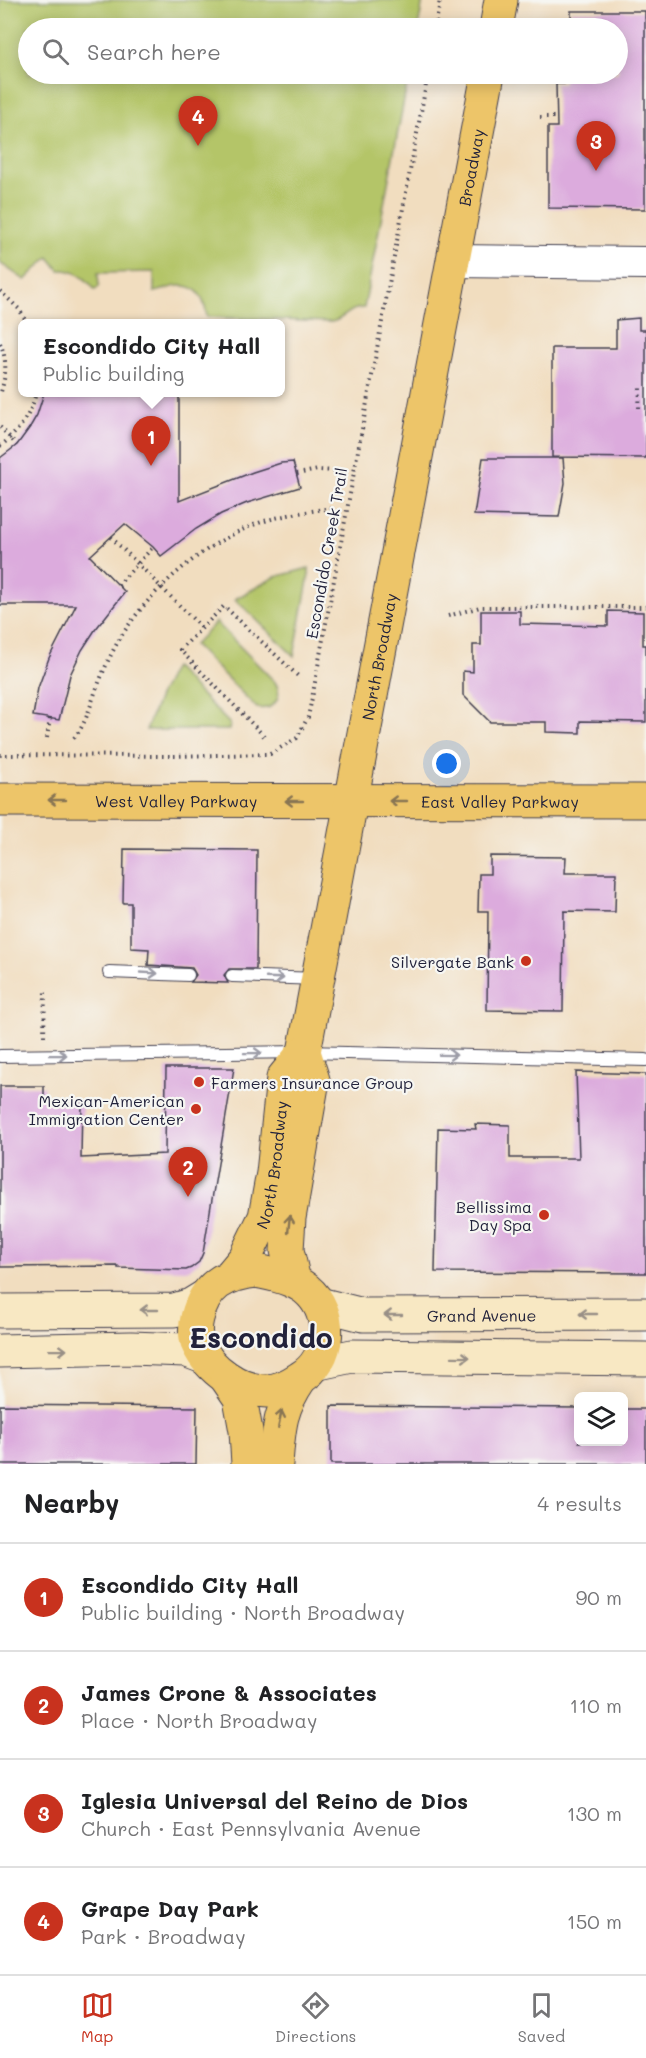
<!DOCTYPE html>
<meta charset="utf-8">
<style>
:root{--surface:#fff;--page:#f6f6f6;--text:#202124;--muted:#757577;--line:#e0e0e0;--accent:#c8321e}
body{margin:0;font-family:Mali,sans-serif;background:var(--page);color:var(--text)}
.controls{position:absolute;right:18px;bottom:18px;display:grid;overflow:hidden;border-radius:9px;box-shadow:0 3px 15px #0003}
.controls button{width:54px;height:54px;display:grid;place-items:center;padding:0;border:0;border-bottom:2px solid var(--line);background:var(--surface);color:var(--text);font:30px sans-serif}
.you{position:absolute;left:447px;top:764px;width:21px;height:21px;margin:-15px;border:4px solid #fff;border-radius:50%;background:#1a73e8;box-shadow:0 0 0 9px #1a73e833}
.badge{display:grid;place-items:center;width:39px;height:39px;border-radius:50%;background:var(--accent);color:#fff;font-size:20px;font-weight:700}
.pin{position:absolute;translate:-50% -50px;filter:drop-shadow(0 2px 3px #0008)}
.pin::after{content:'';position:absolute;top:32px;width:21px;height:18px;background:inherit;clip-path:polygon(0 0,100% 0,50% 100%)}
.popup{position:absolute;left:18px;top:319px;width:267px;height:78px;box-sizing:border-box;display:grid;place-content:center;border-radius:9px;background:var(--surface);filter:drop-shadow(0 2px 4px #0005);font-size:20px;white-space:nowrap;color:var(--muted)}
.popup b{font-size:22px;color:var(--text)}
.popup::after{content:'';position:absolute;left:50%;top:100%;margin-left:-12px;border:12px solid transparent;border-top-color:var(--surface)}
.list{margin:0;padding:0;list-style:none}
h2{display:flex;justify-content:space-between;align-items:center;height:78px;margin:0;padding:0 24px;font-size:26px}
h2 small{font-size:20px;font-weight:400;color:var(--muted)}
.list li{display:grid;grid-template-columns:39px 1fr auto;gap:18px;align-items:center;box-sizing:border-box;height:108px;padding:0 24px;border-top:2px solid var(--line)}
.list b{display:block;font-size:22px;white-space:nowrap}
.list p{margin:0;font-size:20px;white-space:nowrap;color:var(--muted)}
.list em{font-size:20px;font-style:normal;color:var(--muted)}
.icon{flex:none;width:33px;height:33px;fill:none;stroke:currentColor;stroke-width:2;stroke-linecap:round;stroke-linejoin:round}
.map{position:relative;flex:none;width:646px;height:1464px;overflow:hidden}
.search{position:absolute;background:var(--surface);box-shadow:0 3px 15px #0003;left:18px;right:18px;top:18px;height:66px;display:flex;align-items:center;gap:15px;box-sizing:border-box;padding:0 21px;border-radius:33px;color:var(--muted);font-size:22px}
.sheet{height:510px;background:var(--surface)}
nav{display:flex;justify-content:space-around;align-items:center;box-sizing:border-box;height:84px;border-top:2px solid var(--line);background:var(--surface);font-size:16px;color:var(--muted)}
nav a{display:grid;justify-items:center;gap:3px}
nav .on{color:var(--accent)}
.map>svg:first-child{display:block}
.green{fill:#b4c568;stroke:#6b7452;stroke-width:1.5}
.building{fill:#dcabdd}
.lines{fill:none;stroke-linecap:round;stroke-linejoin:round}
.service-casing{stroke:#413e4f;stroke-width:14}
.tertiary-casing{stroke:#413e4f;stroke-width:34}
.secondary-casing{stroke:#413e4f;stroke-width:35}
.primary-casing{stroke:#413e4f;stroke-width:35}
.path{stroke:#413e4f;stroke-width:4;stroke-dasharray:1.5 4.5;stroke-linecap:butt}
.service{stroke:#fff;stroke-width:12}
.tertiary{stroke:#fff;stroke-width:32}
.secondary{stroke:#f8e8c3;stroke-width:33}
.primary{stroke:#edc569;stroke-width:33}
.oneway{stroke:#887452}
.oneway2{stroke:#9c9ca7}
.oneway3{stroke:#988f86}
.poi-dot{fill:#c8321e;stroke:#f6f6f2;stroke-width:2}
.labels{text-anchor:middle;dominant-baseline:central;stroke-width:4.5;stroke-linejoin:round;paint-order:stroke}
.street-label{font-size:16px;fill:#22223b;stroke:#f6f6f2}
.poi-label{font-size:16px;fill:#22223b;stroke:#f6f6f2;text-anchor:end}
.town-label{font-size:28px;font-weight:bold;fill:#22223b;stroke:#f6f6f2}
</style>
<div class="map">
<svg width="646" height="1464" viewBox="0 0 646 1464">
<rect width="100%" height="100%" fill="#f6f6f2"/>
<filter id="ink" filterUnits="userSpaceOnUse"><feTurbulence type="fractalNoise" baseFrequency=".0167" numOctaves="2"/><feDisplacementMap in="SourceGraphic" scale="12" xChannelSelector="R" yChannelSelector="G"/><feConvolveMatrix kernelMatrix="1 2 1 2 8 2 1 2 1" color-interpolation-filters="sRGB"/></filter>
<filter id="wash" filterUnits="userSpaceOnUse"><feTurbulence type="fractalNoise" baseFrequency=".008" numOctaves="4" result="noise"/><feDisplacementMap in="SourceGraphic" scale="24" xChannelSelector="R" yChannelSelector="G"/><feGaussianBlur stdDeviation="1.35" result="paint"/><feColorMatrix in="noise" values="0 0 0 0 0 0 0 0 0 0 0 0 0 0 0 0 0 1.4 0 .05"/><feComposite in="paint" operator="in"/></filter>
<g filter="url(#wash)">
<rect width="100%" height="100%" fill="#f1ddbf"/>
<g class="green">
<path d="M0,0h423l-5,28h-390v46h381l-45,234c-15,-1 -20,12 -33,14l-124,-5c-3,-20 -10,-36 -35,-30 -6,2 -11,4 -18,5v-20l-56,1 1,14 -4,3c-10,-13 -20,-21 -36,-20l-10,-13 -24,23 -25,-17z"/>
<polygon points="309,568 309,575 294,656 235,599 275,577"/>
<path d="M216,622l59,60c9,15 -1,29 -18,26l-63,-63z"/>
<polygon points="174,667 230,724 229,730 146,730 160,694"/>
</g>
<g id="blocks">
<g class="building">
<polygon points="571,11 645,11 645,209 548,208 548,127 557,127 556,84 564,84 564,74 618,74 618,28 571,28"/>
<polygon points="639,318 639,330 646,330 646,458 552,457 552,348 616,348 616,320"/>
<polygon points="44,393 159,393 159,395 179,395 179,501 253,472 281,463 293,462 300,487 247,503 221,514 196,529 161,556 153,547 125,524 90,556 125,592 95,630 82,650 70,675 59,720 33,716 38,688 49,658 76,605 0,605 0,458 17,445 30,427 37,415"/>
<polygon points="483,458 563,458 565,483 559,517 474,515"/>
<polygon points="481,611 520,611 520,624 608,626 608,611 643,612 643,645 646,645 646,722 580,721 580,733 546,732 546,722 490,722 463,695 463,671 473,672 473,645 481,645"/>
<polygon points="124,849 257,850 256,969 229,969 224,975 228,983 191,982 196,975 192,968 148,965 149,949 131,948 131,903 123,903"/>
<polygon points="490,856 566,857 565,873 616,873 615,912 564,911 563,1011 487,1010 488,911 478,911 479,874 490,874"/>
<polygon points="166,1068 234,1068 203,1253 199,1262 191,1268 186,1270 118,1268 118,1266 0,1267 0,1086 44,1086 44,1101 82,1101 81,1158 165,1154"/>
<polygon points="576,1072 646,1074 646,1273 435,1272 438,1128 476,1129 475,1124 510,1125 510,1158 579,1158"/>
<polygon points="0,1405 197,1407 196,1464 0,1464"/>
<polygon points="331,1406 579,1408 579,1442 624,1442 624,1409 646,1409 646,1464 331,1464"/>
</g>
</g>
</g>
<g filter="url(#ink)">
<use href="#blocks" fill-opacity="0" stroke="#413e4f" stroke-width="1.5"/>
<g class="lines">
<defs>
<g id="service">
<polyline points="109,972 188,975"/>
<polyline points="232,976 318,979"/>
<polyline points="0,1056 304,1052 646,1060"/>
</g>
<polyline id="tertiary" points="453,261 646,263"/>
<g id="secondary">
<path id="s1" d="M319,1304l44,11 283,-1"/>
<polyline points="0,1311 174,1310 191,1305 204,1297"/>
<polyline points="0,1351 131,1348 185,1350 206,1358"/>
<polyline points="319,1363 352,1356 646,1359"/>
</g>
<g id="primary">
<polyline points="496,28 501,0"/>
<path id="s2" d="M0,800l646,1"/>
<path d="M256,1271c17,3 36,7 50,18 29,24 25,71 -6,89 -9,6 -22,13 -34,13 -27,0 -57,-22 -68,-46 -3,-8 -3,-19 -1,-27 8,-32 27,-44 59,-47z"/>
<path id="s3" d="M230,1276l15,-18 20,-41 8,-44 10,-95 21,-26 184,-978"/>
<polyline points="294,1281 287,1250 289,1218 313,1080 304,1052"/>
<polyline points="227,1379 240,1398 246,1431 248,1464"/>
<path d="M276,1464c3,-36 3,-54 24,-85"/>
</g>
</defs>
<use href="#service" class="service-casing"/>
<use href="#tertiary" class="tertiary-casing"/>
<use href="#secondary" class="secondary-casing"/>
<use href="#primary" class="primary-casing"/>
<g class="path">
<polyline points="435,28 440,0"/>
<polyline points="547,80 564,79"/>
<polyline points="540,117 557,117"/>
<polyline points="0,291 19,309 28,324"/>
<path d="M0,343c8,18 6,33 0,52"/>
<polyline points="639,408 640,388"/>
<polyline points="0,427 17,445"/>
<path d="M0,446c17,-12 32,-32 36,-54"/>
<polyline points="297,474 318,470 339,471"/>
<polyline points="111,537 202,628"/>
<polyline points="118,585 153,547"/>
<polyline points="448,616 480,607 646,607"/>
<polyline points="264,736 180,650 224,606 299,677"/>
<polyline points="47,738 50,718"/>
<path d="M74,738c11,-13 15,-28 21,-45 6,-16 12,-31 20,-46 30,-55 93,-109 153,-127 21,-6 43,-9 64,-12"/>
<polyline points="0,755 170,756 270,754 297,738 308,717 313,693 428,74"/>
<polyline points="44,1036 45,989"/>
</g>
<use href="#service" class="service"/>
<use href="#tertiary" class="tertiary"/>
<use href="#secondary" class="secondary"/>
<use href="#primary" class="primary"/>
</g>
<defs><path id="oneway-shaft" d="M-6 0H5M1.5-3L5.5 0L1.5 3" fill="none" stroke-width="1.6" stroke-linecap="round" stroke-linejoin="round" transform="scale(1.5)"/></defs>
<g class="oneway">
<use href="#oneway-shaft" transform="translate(57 800) rotate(-180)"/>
<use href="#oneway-shaft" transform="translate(294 801) rotate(-180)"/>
<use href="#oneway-shaft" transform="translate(398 801) rotate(-180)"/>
<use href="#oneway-shaft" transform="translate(289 1224) rotate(-84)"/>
<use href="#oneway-shaft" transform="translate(280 1419) rotate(-79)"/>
</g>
<g class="oneway2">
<use href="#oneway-shaft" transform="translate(149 973) rotate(3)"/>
<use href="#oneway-shaft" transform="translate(275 978) rotate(2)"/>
<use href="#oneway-shaft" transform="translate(253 1053) rotate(-1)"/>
<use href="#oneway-shaft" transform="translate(58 1055) rotate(-1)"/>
<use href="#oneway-shaft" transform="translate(448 1055) rotate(1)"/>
</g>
<g class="oneway3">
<use href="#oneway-shaft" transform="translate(149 1310) rotate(180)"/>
<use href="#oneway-shaft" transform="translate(588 1314) rotate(180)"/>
<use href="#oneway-shaft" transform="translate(393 1315) rotate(180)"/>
<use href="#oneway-shaft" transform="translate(58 1350) rotate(-1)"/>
<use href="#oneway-shaft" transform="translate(461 1357) rotate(1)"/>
</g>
</g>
<g class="poi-dot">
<circle cx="526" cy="961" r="6"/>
<circle cx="199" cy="1082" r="6"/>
<circle cx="196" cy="1109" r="6"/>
<circle cx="544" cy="1215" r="6"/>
</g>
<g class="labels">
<g class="street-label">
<text stroke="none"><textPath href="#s3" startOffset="1143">Broadway</textPath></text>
<text transform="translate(326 553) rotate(-80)">Escondido Creek Trail</text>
<text stroke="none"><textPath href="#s3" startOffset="645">North Broadway</textPath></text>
<text stroke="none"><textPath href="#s2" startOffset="176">West Valley Parkway</textPath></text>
<text stroke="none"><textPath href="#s2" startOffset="500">East Valley Parkway</textPath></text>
<text stroke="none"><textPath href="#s3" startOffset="122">North Broadway</textPath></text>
<text stroke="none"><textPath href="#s1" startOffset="164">Grand Avenue</textPath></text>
</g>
<g class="poi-label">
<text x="514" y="961">Silvergate Bank</text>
<text x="211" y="1082" text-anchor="start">Farmers Insurance Group</text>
<text x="184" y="1100">Mexican-American<tspan x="184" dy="18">Immigration Center</tspan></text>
<text x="532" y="1206">Bellissima<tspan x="532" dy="18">Day Spa</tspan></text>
</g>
<g class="town-label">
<text x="261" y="1337">Escondido</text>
</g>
</g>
</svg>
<div class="controls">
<button><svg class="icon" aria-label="layers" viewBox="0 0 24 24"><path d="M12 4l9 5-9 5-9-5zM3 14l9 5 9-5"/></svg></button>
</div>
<div class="you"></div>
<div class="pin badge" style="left:151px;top:466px">1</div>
<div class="popup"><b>Escondido City Hall</b>Public building</div>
<div class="pin badge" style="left:188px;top:1197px">2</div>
<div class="pin badge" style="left:596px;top:171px">3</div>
<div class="pin badge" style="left:198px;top:146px">4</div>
<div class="search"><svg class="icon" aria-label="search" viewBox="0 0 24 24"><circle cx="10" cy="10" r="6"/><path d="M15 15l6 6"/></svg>Search here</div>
</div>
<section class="sheet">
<h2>Nearby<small>4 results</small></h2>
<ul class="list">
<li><span class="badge">1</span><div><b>Escondido City Hall</b><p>Public building · North Broadway</p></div><em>90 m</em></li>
<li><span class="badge">2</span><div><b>James Crone &amp; Associates</b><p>Place · North Broadway</p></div><em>110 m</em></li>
<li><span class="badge">3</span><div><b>Iglesia Universal del Reino de Dios</b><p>Church · East Pennsylvania Avenue</p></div><em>130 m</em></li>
<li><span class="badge">4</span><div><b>Grape Day Park</b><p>Park · Broadway</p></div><em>150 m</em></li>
</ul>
</section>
<nav>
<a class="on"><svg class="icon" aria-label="map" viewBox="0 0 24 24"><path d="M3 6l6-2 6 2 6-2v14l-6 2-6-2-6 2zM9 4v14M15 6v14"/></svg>Map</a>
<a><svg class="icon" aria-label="directions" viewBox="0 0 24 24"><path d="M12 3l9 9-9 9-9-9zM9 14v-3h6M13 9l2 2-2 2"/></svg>Directions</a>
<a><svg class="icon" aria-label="saved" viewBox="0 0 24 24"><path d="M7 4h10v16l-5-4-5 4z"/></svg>Saved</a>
</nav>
